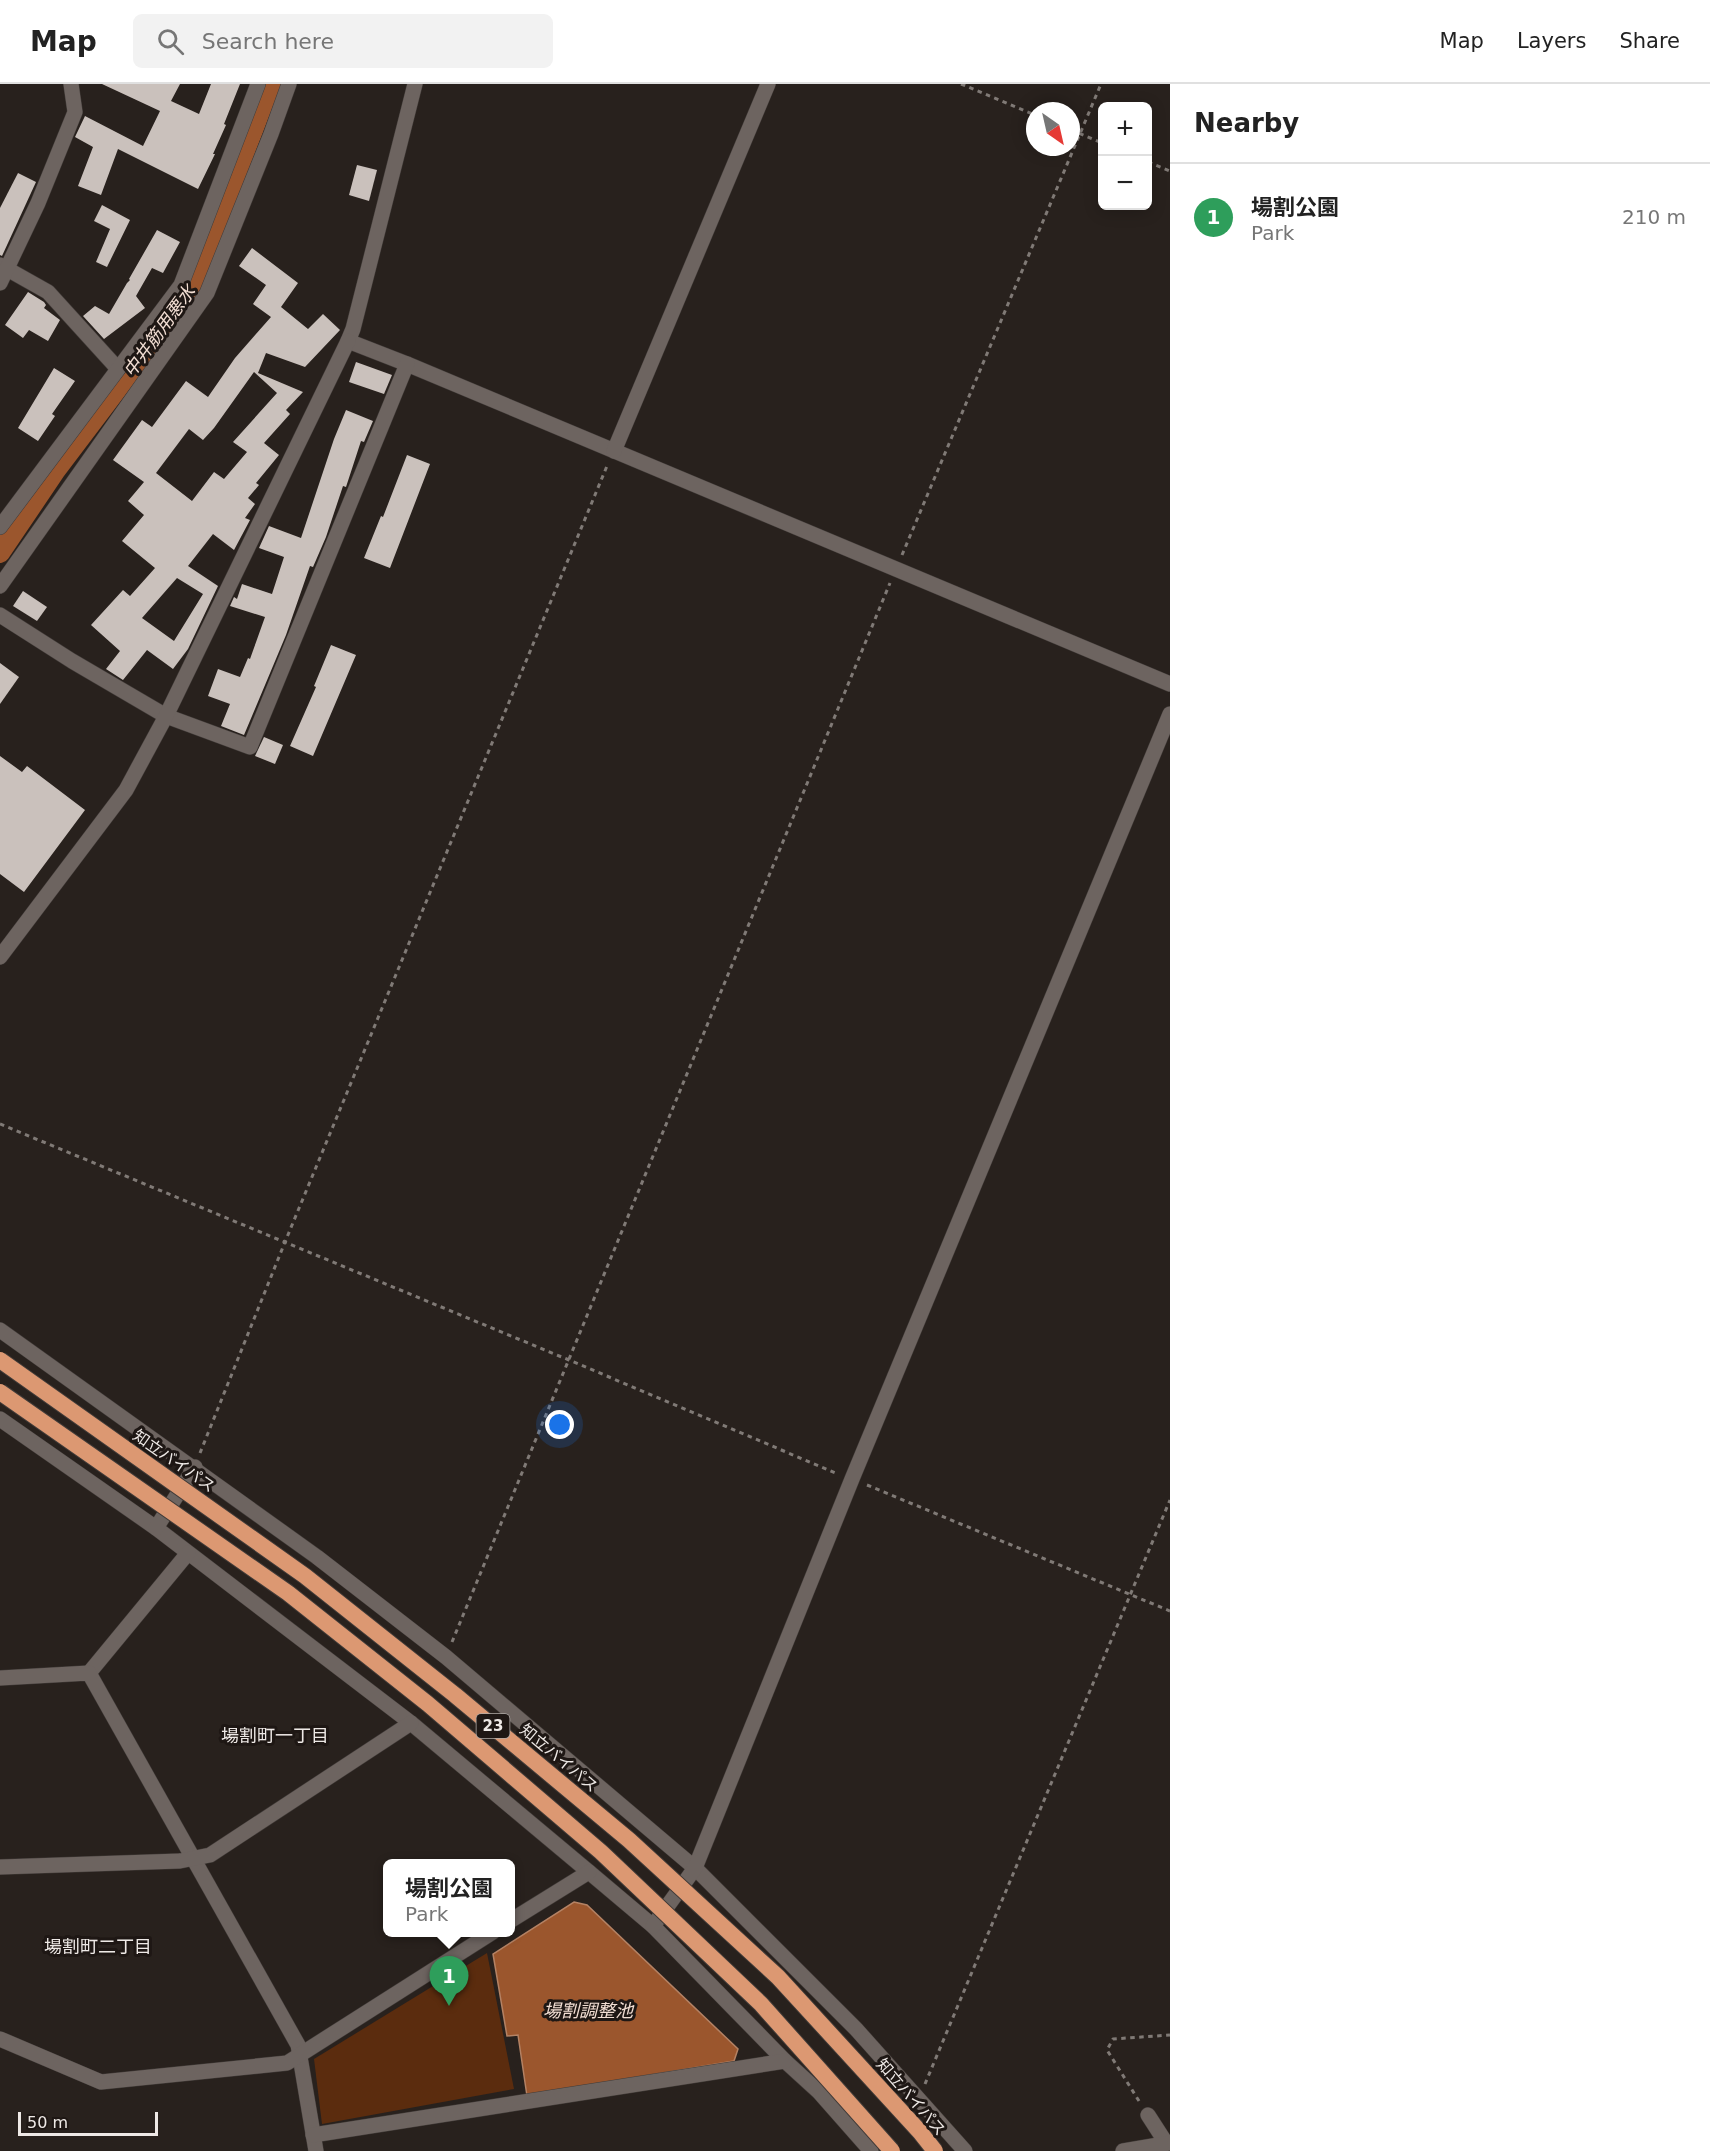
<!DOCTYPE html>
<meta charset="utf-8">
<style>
:root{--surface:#fff;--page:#f2f2f2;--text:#222;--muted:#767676;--line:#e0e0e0;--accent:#7e5c49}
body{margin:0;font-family:"DejaVu Sans","Noto Sans JP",sans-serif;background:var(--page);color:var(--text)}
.controls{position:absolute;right:18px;top:18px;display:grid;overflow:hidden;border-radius:9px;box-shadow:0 3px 15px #0003}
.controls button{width:54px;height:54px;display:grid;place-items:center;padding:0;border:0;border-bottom:2px solid var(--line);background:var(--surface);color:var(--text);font:30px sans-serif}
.compass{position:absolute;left:1026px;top:18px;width:54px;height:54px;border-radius:50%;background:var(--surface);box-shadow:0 3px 15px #0003;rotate:146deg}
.scale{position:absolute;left:18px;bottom:15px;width:140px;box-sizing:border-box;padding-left:6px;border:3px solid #eee9e6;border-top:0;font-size:16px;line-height:21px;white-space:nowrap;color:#eee9e6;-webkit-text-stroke:4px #1e1714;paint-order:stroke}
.you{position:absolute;left:560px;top:1341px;width:21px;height:21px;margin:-15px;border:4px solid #fff;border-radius:50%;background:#1a73e8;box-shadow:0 0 0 9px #1a73e833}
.badge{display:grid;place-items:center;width:39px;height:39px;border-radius:50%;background:var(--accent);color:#fff;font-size:20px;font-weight:700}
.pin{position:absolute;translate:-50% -50px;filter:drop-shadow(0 2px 3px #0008)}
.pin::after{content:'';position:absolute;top:32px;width:21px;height:18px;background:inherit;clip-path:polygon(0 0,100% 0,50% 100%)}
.popup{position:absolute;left:383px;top:1775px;width:132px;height:78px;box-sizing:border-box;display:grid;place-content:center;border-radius:9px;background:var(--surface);filter:drop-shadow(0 2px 4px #0005);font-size:20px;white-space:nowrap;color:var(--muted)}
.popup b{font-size:22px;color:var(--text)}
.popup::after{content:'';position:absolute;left:50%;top:100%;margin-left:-12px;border:12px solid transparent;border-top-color:var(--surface)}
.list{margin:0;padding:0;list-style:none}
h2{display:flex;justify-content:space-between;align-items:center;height:78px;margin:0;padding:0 24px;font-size:26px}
h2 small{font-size:20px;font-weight:400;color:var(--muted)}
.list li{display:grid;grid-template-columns:39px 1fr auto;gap:18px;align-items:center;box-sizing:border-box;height:108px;padding:0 24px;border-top:2px solid var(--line)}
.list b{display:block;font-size:22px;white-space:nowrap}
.list p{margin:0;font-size:20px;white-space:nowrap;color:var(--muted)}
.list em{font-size:20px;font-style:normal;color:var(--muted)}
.icon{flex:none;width:33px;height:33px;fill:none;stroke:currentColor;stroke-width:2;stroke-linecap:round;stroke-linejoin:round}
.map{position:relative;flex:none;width:1170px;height:2067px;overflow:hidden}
header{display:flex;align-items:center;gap:36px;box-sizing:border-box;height:84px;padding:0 30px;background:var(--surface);border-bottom:2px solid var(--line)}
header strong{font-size:28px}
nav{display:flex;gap:33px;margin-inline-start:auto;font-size:21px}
.search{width:420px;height:54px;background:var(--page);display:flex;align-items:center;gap:15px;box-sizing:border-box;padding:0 21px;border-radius:9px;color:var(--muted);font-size:22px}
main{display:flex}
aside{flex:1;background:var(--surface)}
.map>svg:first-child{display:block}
.green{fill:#5b2c0e}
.water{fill:#9b562d;stroke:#b48264;stroke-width:1.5}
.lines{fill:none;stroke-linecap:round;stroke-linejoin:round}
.canal{stroke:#9b562d;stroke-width:20}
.building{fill:#cac1bc;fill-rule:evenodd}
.minor-casing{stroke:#413b38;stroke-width:16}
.tertiary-casing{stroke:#413b38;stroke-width:16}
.path{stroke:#807a76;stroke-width:3;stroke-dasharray:4.5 4.5;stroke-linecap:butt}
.minor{stroke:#6d6460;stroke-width:15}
.tertiary{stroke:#6d6460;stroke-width:15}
.trunk-bridge-casing{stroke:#413b38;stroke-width:18;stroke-linecap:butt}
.trunk-bridge{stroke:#dc9872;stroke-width:16}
.labels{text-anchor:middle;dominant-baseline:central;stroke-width:6;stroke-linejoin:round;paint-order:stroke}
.shield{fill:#1e1714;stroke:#b0aaa7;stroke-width:1.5}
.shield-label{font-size:15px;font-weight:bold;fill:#eee9e6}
.street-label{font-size:16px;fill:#eee9e6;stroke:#1e1714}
.water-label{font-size:18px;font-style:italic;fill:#f2ded3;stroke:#1e1714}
.neighbourhood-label{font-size:18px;fill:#eee9e6;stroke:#1e1714}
</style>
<header>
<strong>Map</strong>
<div class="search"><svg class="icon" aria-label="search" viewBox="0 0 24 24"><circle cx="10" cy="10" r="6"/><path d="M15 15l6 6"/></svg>Search here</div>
<nav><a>Map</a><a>Layers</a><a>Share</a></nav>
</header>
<main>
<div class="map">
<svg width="1170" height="2067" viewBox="0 0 1170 2067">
<rect width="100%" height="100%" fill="#28211d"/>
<polygon class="green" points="487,1869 514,2005 322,2040 314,1975"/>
<polygon class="water" points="574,1818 587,1821 738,1965 734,1977 527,2012 518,1951 507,1952 493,1870"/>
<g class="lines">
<polyline class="canal" points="0,469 56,386 190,209 271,0"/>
</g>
<g class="building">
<polygon points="102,0 180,0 171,17 199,30 211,0 240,0 224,40 226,41 213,70 215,70 198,105 118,65 101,111 78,102 93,63 75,53 85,32 143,62 160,27"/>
<polygon points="357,81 377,86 369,117 349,111"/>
<polygon points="18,89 36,98 2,172 0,171 0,124"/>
<polygon points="102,121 130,136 107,183 96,178 110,145 94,137"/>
<polygon points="157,146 180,158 163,189 152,184 136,212 145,224 104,255 83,232 95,222 109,230 127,199 130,196 129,195"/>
<path d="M252,164l46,35 -17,24 27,22 15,-15 17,16 -35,37 -39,-14 -8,20 45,19 -17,18 4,4 -26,29 15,12 -23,28 3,2 -11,13 7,6 -10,14 5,2 -16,30 -21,-16 -25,32 30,20 -30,63 -15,20 -26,-19 -24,30 -17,-11 14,-18 -29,-26 32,-35 7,6 25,-28 -33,-27 22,-26 -16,-14 16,-19 -31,-22 29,-40 10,7 34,-46 22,16 27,-39 36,-41 -18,-13 13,-19 -27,-19zM254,288l23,21 -44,49 14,10 -23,27 -10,-7 -22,29 -36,-28 33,-44 14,11 11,-12zM177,494l26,16 -29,47 -32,-23z"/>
<polygon points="28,208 44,218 46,221 44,224 60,236 48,257 29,246 23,254 5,241"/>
<polygon points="356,278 392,291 384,310 349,298"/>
<polygon points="54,284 75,297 52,330 55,332 38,357 18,344"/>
<polygon points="346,326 373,337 364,358 361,357 346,403 343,402 326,453 313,483 310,482 286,551 244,651 221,642 230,620 208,612 218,585 240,593 248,574 250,575 265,533 230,522 234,513 237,515 242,500 272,510 284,473 259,464 269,442 301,454 334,355"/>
<polygon points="407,371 430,380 390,484 364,474 381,432 383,433"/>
<polygon points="23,507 47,523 37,537 13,522"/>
<polygon points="331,561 356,571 313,672 290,662 316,603 314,602"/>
<polygon points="0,579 19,593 0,620"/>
<polygon points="264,653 283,661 275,680 255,672"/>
<polygon points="0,672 22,688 27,682 85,726 24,808 0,790"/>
</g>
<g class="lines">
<defs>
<g id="minor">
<polyline points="415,0 353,245 348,257 407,280 1170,600"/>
<polyline points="0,181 48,208 118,285"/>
<polyline points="0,199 38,119 75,28 71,0"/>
<polyline points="614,367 768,0"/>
<polyline points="0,443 181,201 258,0"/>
<polyline points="0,502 207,209 271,50 289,0"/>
<polyline points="0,531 72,577 166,632 250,663 407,280"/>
<polyline points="0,873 126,706 166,632 348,257"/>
<polyline points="0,1246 317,1473 446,1573 695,1784 856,1945 965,2067"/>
<polyline points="0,1335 156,1444 411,1639 589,1788 653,1842 785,1977 819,2008 871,2067"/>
<polyline points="156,1444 195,1383"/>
<polyline points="89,1589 188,1469"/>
<polyline points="0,1594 89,1589 298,1961 316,2067"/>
<polyline points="0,1783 180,1777 210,1771 411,1639"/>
<polyline points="510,1837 589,1788"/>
<polyline points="653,1842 695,1784 852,1395 1170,630"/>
<polyline points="0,1955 101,1998 287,1979 493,1848"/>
<polyline points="1148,2031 1166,2059"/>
<polyline points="313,2051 785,1977"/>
</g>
<polyline id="tertiary" points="1123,2067 1170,2059"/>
</defs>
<use href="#minor" class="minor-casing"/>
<use href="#tertiary" class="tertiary-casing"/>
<g class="path">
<polyline points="961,0 1035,31"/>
<polyline points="1071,46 1102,59"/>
<polyline points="1148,78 1170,87"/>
<polyline points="902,471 1101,0"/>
<polyline points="0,1040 569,1276 838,1390"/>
<polyline points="200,1369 285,1158 607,382"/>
<polyline points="867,1401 1170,1527"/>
<polyline points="452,1558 890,499"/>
<polyline points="925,2000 1170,1416"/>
<polyline points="1139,2017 1107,1966 1113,1955 1170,1951"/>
</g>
<use href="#minor" class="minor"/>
<use href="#tertiary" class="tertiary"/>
<defs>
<g id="trunk-bridge">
<polyline points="0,1276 305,1492 455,1611 629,1756 778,1893 920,2048 935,2067"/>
<polyline points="0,1308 288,1509 428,1620 601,1768 761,1920 892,2067"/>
</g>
</defs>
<use href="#trunk-bridge" class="trunk-bridge-casing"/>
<use href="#trunk-bridge" class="trunk-bridge"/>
</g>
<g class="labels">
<rect class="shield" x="476.5" y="1630" width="33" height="24" rx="4.5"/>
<g class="shield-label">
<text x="493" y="1642">23</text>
</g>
<g class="street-label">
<text transform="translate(174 1377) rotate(35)">知立バイパス</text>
<text transform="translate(559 1674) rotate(40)">知立バイパス</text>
<text transform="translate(911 2013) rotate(49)">知立バイパス</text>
</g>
<g class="water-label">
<text transform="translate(159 247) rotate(-54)">中井筋用悪水</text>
<text x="588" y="1926">場割調整池</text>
</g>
<g class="neighbourhood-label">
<text x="275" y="1651">場割町一丁目</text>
<text x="98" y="1862">場割町二丁目</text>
</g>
</g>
</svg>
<div class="controls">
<button>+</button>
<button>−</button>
</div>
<svg class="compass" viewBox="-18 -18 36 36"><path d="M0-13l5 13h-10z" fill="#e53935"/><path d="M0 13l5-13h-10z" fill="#767676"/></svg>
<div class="scale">50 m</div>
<div class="you"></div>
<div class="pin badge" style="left:449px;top:1922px;background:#2e9e5b">1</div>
<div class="popup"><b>場割公園</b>Park</div>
</div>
<aside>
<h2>Nearby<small></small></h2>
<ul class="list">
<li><span class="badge" style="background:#2e9e5b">1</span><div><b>場割公園</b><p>Park</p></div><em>210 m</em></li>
</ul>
</aside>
</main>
